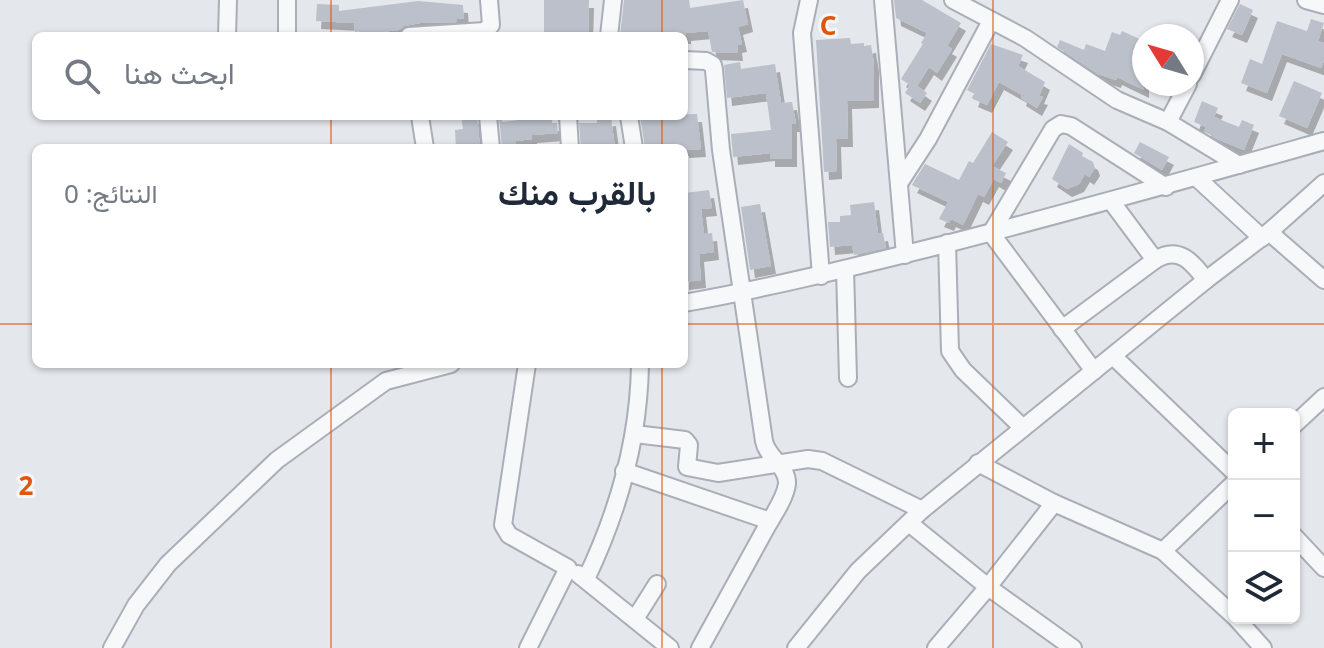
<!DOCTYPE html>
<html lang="ar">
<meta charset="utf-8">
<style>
:root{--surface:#fff;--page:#f6f6f7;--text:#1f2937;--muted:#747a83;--line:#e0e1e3}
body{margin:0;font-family:"Noto Sans",Vazirmatn,sans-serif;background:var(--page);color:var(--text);direction:rtl}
.controls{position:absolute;right:24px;bottom:24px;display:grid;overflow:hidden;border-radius:12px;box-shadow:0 2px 6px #0004}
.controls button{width:72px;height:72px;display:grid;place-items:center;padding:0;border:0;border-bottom:2px solid var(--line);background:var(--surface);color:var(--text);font:40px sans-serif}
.compass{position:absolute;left:1132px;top:24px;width:72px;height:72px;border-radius:50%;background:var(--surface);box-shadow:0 2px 6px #0004;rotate:307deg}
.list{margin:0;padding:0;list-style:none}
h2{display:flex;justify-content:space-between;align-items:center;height:104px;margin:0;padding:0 32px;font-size:34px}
h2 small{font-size:26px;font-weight:400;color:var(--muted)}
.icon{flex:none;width:44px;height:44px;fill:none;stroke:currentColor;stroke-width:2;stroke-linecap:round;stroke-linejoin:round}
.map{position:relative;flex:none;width:1324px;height:648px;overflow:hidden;direction:ltr}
.search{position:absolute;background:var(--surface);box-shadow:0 2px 6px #0004;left:32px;top:32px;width:656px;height:88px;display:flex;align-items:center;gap:20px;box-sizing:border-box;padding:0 28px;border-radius:12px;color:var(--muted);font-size:30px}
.panel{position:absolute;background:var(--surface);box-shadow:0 2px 6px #0004;left:32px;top:144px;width:656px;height:224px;border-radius:12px;direction:rtl}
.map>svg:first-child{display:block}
.building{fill:#bbc0ca;filter:url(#shadow)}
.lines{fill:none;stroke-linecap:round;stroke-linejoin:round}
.street-casing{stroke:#a9aeb7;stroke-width:20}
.street{stroke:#f7f8fa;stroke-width:16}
.grid{fill:none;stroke:#df570f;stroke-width:2;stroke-opacity:0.55}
.grid-label{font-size:26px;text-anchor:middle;font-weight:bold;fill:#df570f;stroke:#f4f6f9;stroke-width:6;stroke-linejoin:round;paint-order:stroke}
</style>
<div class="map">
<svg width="1324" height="648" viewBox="0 0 1324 648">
<defs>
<filter id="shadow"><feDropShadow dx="5" dy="8" stdDeviation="0" flood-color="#0004"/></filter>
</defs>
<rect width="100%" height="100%" fill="#e4e7ec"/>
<g class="building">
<polygon points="544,0 589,0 588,35 544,36"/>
<polygon points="624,0 689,0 690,8 743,0 748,24 738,27 742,44 737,45 738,53 712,52 708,31 686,33 686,36 620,36"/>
<polygon points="894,0 922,0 961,23 947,46 952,49 937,73 929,67 917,86 927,93 920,103 905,93 910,85 901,79 923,44 921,43 927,33 896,18"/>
<polygon points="418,1 463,5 464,19 457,19 457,22 420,23 404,26 399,30 362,34 362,31 355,32 354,23 316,21 317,4 339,5 339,11"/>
<polygon points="1240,4 1253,10 1242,35 1227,29"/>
<polygon points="1311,19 1324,23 1318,41 1324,43 1324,60 1321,68 1282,54 1267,93 1241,83 1250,59 1262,64 1277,21 1307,31"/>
<polygon points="1122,31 1144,41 1144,90 1117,77 1116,80 1098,74 1057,47 1060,40 1084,50 1086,44 1105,51 1112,32 1120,35"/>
<polygon points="850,38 851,44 864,43 864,46 871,45 874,64 874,100 847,101 848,139 836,139 837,171 824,172 816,40"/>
<polygon points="991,44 1023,55 1018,66 1045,82 1039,96 1043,97 1037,108 1021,98 1022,95 999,82 987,105 973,99 975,94 967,90"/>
<polygon points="740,62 741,69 775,64 781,103 792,102 796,124 792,124 792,159 770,159 770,153 733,157 731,134 771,130 766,93 727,98 724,65"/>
<polygon points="1294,81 1322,93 1307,128 1279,116"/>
<polygon points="1202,101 1218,108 1214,117 1239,127 1242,120 1254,125 1244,150 1217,139 1204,131 1206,127 1194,122"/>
<polygon points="697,114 701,149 684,150 684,148 645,148 640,116"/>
<polygon points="461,116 477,116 480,148 456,148 455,130 463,129"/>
<polygon points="499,116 501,116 502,122 552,116 552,123 557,123 558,133 532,135 532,139 516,141 516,148 502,148"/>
<polygon points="611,118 615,148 581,148 579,123 597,123 597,120"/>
<polygon points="992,132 1008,142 992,166 1006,173 1001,183 994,179 984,197 978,194 963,225 951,219 949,223 939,219 948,202 912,185 916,178 925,164 959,180 969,161 973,163"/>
<polygon points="1140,142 1169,157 1162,170 1134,153"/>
<polygon points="1069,144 1083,153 1082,156 1093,162 1095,168 1089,177 1085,174 1079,184 1067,189 1052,179"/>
<polygon points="709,190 712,208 701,209 704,234 712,233 714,252 699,254 701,280 684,282 685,193"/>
<polygon points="874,202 878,234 883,233 886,248 854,255 852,245 830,247 828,222 840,222 840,216 851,215 850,205"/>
<polygon points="760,204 771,266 750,270 741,207"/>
</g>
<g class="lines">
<defs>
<g id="street">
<polyline points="287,0 287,36"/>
<polyline points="809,0 802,33 821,276"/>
<polyline points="883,0 905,255"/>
<polyline points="953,0 1025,38 1117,100 1168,122 1239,165"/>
<polyline points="1306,0 1324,5"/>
<polyline points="227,36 228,0"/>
<polyline points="409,36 485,31 491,25 489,0"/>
<polyline points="609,36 613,0"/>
<path d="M684,60l22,1 7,4 1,5 7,80 43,291c3,17 24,25 23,43 -2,15 -14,31 -21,44 -22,40 -44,80 -66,120"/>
<polyline points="1192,75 1230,0"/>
<polyline points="420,116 425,148"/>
<polyline points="488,116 491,148"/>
<polyline points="568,116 570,148"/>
<polyline points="629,116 634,148"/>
<polyline points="1168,122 1188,84"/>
<polyline points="1197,178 1262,238"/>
<polyline points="900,182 928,139 991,21"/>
<path d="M1111,201l44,59c24,-15 37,2 51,20"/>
<polyline points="1269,232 1324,280"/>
<polyline points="947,243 950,351 963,370 1023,428"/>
<polyline points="845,269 848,378"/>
<path d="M684,303c90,-16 177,-38 266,-60 125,-32 249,-67 374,-102"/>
<polyline points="1062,329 1155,260"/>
<polyline points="1113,356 1234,472"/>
<polyline points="527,364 503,525 509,535 568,568 528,648"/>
<polyline points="1094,371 991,233 1053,129 1061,124 1071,126 1166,187"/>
<polyline points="1294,425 1324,397"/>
<polyline points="635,434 685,440 689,445 687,467 718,473 808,459 822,461 922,510"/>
<polyline points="978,463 1054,503 1163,551 1234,616"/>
<polyline points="624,471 770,521"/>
<polyline points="909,523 988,587 1073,648"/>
<polyline points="1294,536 1324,568"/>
<polyline points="1163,551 1234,483"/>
<polyline points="578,574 670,648"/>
<path d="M586,579c32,-67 53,-141 54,-215"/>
<polyline points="1236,618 1263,648"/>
<polyline points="635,619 657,584"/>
<polyline points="112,648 136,605 168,564 277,460 386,381 451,364"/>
<polyline points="796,648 858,571 922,510 1206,280 1269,232 1324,183"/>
<polyline points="936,648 988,587 1054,503"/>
</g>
</defs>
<use href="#street" class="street-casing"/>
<use href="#street" class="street"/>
</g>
<path class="grid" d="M331,0v36M662,0v36M993,0v648M331,116v32M662,116v32M0,324h36M684,324h640M331,364v284M662,364v284"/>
<g class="grid-label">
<text x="828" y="35">C</text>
<text x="26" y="495">2</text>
</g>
</svg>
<div class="controls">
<button>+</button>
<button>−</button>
<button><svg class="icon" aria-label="layers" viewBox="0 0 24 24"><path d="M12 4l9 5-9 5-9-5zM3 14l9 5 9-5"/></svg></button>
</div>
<svg class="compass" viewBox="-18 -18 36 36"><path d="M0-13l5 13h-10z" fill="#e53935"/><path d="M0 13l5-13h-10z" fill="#747a83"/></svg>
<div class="search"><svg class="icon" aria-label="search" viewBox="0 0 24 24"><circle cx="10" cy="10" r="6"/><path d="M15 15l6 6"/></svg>ابحث هنا</div>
<section class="panel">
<h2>بالقرب منك<small>النتائج: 0</small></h2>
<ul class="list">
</ul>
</section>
</div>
